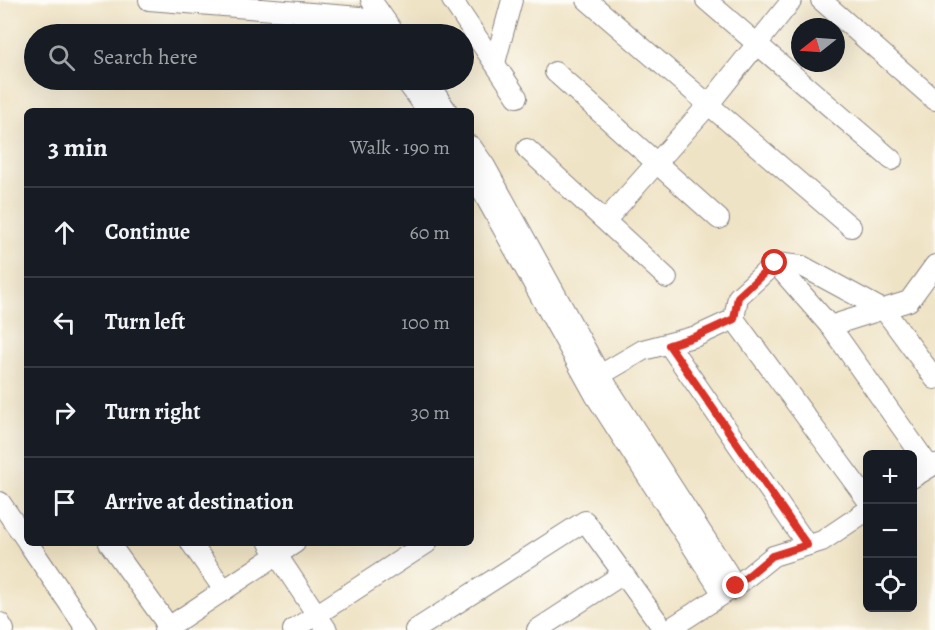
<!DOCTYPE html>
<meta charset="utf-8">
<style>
:root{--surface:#171b24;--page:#20242c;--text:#f1f3f6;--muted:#9ea1a6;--line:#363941}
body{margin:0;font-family:Alegreya,serif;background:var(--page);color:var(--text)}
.controls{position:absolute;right:18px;bottom:18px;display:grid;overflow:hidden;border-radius:9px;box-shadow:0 6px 24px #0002}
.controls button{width:54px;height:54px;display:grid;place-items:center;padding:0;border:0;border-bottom:2px solid var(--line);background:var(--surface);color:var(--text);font:30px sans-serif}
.compass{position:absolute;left:791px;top:18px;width:54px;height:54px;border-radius:50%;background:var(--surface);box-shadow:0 6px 24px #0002;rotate:253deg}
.stop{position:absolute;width:18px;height:18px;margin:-14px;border:4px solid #d93025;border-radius:50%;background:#fff}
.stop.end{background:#d93025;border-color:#fff;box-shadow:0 2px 6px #0008}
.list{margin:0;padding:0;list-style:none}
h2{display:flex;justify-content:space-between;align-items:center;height:78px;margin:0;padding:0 24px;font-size:26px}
h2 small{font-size:20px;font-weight:400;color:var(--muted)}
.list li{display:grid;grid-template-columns:39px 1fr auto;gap:18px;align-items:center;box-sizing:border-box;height:90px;padding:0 24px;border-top:2px solid var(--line)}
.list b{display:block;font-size:22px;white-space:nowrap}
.list em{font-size:20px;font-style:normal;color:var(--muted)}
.icon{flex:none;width:33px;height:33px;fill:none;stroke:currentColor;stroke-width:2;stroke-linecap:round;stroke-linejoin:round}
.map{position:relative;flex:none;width:935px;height:630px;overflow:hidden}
.search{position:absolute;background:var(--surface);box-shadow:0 6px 24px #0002;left:24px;top:24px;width:450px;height:66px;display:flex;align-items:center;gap:15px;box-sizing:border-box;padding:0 21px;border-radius:33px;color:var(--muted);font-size:22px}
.panel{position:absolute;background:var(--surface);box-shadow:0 6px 24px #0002;left:24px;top:108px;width:450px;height:438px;border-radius:9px}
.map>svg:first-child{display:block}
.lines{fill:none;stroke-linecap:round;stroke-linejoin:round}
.street-casing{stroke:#888280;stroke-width:22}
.street{stroke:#fff;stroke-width:20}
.route{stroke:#d93025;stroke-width:8}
</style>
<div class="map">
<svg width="935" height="630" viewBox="0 0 935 630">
<rect width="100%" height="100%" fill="#fdfcf7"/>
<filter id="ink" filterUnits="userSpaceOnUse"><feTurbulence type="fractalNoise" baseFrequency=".0167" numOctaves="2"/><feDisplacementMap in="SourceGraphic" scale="12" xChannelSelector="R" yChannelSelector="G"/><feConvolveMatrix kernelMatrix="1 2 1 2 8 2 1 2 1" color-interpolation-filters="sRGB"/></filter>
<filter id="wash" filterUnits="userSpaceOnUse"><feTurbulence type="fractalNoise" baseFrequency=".008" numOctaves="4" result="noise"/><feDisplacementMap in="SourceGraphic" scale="24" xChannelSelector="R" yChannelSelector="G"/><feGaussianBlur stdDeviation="1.35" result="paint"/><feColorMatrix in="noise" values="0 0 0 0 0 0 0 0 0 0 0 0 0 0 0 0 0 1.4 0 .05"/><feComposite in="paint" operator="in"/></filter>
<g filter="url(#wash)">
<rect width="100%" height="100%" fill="#efe3c5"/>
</g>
<g filter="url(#ink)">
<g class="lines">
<defs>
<g id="street">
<polyline points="149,0 360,17 373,34"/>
<polyline points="371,0 395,34"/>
<polyline points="452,0 517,97"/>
<polyline points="587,0 851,227"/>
<polyline points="706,0 892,160"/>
<polyline points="821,0 935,100"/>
<polyline points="495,63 512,0"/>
<polyline points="555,72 719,219"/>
<polyline points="405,80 428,111"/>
<polyline points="426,80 447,111"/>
<polyline points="471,146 485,166 600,375 736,586"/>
<polyline points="527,149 667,278"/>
<polyline points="471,171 595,395 723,594"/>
<polyline points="606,220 709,104 792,0"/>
<polyline points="775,263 802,266 885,311 935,379"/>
<polyline points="734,319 868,501"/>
<polyline points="830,326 929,466"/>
<polyline points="669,345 807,545"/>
<polyline points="590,381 643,350 697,336 734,319 738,297 775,263 830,326 909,301 935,265"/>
<polyline points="912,478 935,464"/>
<polyline points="0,502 27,541"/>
<polyline points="28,543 87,630"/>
<polyline points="109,543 169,627"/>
<polyline points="191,543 224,590"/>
<polyline points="269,543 327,630"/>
<polyline points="0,623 4,630"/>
<polyline points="164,630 295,543"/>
<polyline points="293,630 427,543"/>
<polyline points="415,630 585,521 664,630"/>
<polyline points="537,630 623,574"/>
<polyline points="668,630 736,586 773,556 822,541 868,510"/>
</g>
</defs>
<use href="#street" class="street-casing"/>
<use href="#street" class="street"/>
</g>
</g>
<g class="lines" filter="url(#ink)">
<polyline class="route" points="736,586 772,556 807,545 669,345 697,336 734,319 738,297 775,263"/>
</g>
</svg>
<div class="controls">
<button>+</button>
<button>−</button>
<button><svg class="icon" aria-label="locate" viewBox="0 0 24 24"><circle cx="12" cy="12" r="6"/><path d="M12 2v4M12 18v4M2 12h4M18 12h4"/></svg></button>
</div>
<svg class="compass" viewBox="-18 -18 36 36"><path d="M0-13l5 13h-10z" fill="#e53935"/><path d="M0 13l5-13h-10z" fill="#9ea1a6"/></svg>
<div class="stop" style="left:775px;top:263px"></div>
<div class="stop end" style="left:736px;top:586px"></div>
<div class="search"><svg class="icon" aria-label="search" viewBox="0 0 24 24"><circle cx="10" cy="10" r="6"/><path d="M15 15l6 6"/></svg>Search here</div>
<section class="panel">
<h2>3 min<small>Walk · 190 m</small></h2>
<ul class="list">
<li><svg class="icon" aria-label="ahead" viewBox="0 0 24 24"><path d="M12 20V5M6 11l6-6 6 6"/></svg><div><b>Continue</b></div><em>60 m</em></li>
<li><svg class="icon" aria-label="left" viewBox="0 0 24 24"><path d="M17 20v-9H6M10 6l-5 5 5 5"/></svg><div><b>Turn left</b></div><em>100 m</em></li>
<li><svg class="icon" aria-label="right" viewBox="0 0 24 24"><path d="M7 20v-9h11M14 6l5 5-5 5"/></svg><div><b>Turn right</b></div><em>30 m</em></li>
<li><svg class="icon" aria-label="arrive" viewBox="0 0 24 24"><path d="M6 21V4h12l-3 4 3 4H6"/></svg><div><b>Arrive at destination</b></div></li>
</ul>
</section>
</div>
